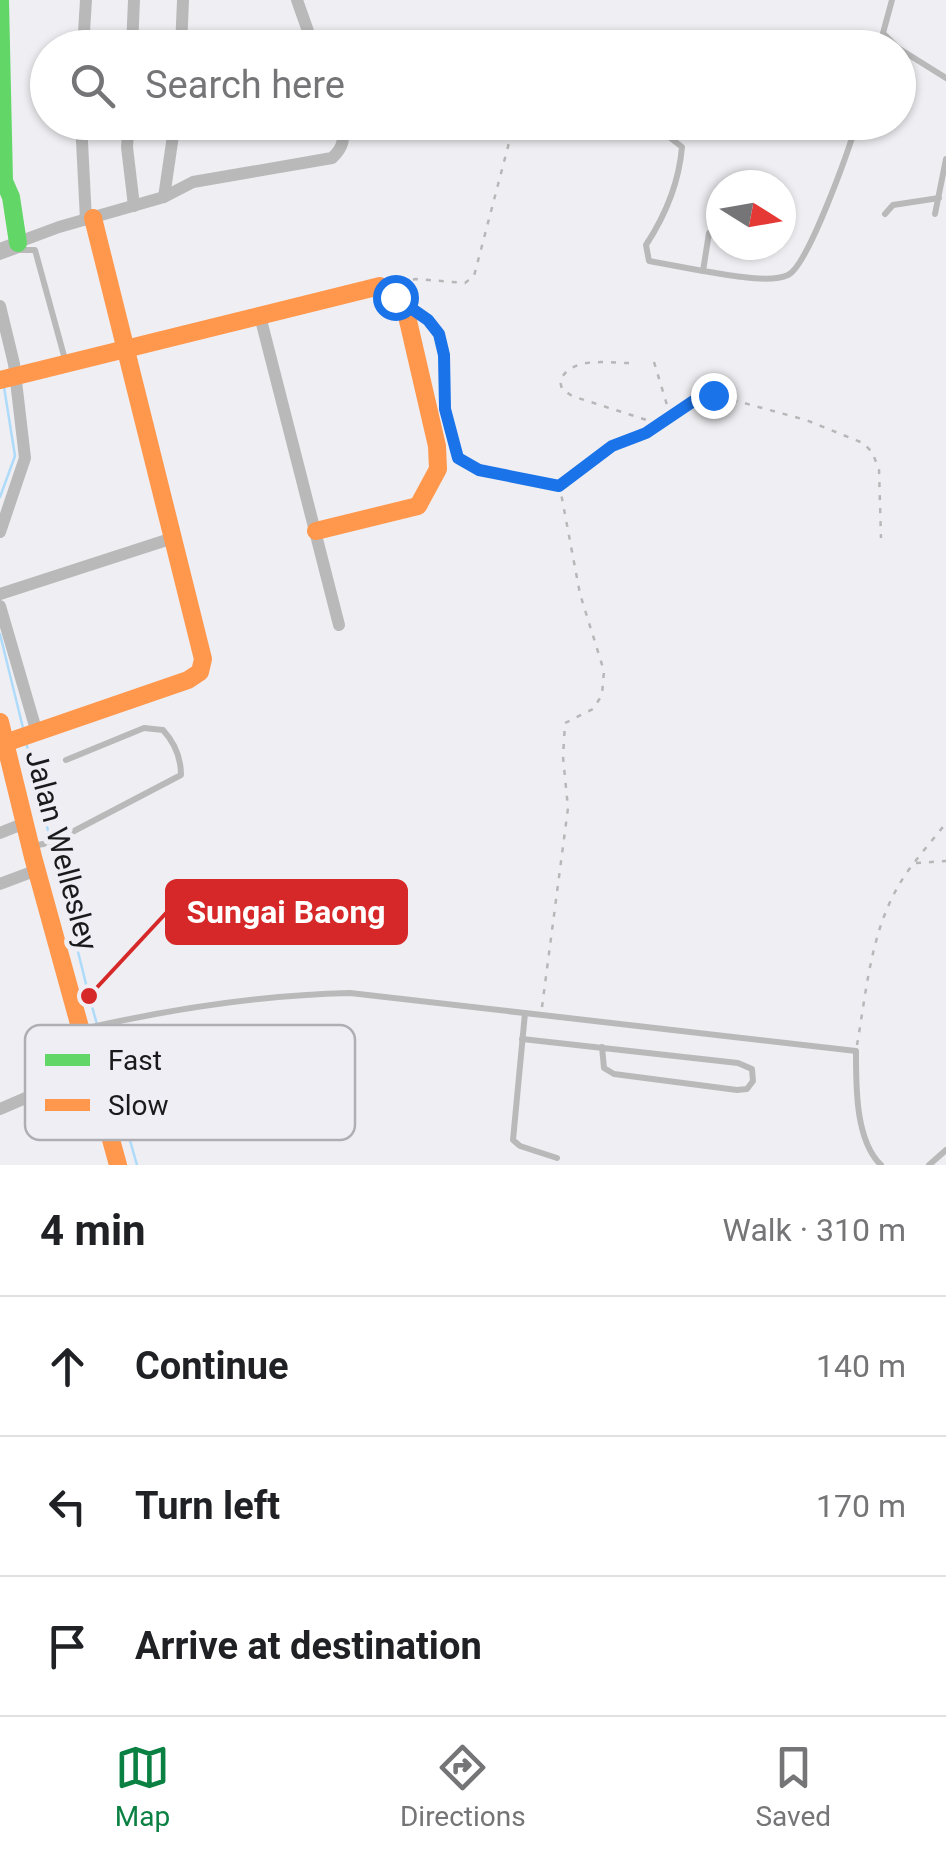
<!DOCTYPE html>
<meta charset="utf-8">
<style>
:root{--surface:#fff;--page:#f6f6f6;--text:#202124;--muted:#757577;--line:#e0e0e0;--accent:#0b8043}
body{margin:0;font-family:Roboto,sans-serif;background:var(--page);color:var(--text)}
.compass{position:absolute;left:706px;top:170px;width:90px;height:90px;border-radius:50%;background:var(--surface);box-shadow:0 2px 8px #0004;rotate:101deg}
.stop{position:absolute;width:30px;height:30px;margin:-22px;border:8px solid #1a73e8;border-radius:50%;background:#fff}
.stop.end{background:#1a73e8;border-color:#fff;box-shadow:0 2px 10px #0008}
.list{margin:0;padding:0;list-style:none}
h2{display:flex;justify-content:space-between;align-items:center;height:130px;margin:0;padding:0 40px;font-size:42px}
h2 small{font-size:32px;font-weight:400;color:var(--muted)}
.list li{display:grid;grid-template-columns:65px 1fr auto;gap:30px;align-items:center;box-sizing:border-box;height:140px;padding:0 40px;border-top:2px solid var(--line)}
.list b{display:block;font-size:38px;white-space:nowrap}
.list em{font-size:32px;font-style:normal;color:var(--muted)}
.icon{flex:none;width:55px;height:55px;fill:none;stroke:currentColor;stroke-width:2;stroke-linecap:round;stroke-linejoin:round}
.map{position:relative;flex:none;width:946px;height:1165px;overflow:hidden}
.search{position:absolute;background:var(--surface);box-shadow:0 2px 8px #0004;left:30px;right:30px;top:30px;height:110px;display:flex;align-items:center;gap:25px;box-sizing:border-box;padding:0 35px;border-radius:55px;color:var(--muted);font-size:38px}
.sheet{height:550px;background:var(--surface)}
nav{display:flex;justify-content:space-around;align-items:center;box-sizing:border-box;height:140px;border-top:2px solid var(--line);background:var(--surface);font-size:28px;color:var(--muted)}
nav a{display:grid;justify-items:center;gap:5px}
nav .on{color:var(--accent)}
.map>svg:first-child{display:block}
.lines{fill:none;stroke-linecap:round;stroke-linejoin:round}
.stream{stroke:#afdbfa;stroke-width:2.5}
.path{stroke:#b8b7b8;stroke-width:2.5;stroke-dasharray:5 8;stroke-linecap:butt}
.lane{stroke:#bab9ba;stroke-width:6}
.street{stroke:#bab9ba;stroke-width:12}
.fast{stroke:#63d668;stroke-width:18}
.slow{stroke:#ff974d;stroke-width:18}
.route{stroke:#1a73e8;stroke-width:12}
.labels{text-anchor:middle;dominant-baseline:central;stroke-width:10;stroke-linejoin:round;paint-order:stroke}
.street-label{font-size:30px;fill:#1a1a1c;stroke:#eeeef4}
.key{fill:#eeeef4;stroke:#aeaeb3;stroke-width:2.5}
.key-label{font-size:28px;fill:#1a1a1c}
.leader{fill:none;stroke:#d62828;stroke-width:4}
.callout-dot{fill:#d62828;stroke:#eeeef4;stroke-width:4}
.callout{fill:#d62828;stroke:#d62828;stroke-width:4}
.callout-label{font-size:32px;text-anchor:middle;font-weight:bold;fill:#fff}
</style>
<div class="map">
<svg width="946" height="1165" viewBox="0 0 946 1165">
<rect width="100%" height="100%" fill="#efeff3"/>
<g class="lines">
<g class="stream">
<polyline points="0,497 15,456 4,387"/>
<polyline points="0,634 23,728"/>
<polyline points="27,746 89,996 137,1165"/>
</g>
<g class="path">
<polyline points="400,281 416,279 465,283 474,276 510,139"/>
<path d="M421,314c34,27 20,72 26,109"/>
<polyline points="654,362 670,415"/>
<path d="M629,363c-23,0 -58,-7 -69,18l2,8 10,7 87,28"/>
<polyline points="451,441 457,458 479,470 559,486 611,447 647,433 698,398 722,397 806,420 863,443 872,452 879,469 881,538"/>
<polyline points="916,863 946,861"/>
<polyline points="542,1007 568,808 563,757 565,723 593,709 602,695 604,671 580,594 560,488"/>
<path d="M857,1045c9,-51 13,-106 38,-153 13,-25 34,-47 51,-69"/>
</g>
<g class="lane">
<polyline points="892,0 883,33 898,48"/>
<polyline points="898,48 946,78"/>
<path d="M650,122l32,25c-3,35 -17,69 -36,98l3,16 54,10"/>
<polyline points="885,214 893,205 939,198"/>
<polyline points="935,214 946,159"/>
<path d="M709,233l-6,38c21,3 66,13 85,4 20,-9 61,-126 69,-153"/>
<polyline points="0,257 19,250 35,250 66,363"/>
<path d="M33,846l20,-4 128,-67c0,-17 -7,-33 -18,-45l-19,-2 -78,32"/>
<polyline points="525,1013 513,1140 520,1146 557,1158"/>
<path d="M83,1029c87,-20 178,-34 267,-36l506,58c0,34 -1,89 25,114"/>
<polyline points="522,1039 738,1063 752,1069 753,1081 747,1089 737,1090 614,1074 604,1068 602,1047"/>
<polyline points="929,1165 946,1150"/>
</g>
<g class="street">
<polyline points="297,0 314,48"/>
<polyline points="83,48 86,0"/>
<polyline points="132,48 134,0"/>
<polyline points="181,48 183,0"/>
<polyline points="81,122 86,220"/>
<polyline points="129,122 127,147 134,206"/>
<polyline points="164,197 175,122"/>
<path d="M0,249l59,-22 105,-30 29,-15 139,-24c12,-11 13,-20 9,-36"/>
<polyline points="0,306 14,364 25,458 0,532"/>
<polyline points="260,316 339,625"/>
<polyline points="0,594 173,538"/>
<polyline points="0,606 37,733"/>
<polyline points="0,833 25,823"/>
<polyline points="0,884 37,870"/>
<polyline points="0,1109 93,1069"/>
</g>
<polyline class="fast" points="0,0 4,181 11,197 18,243"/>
<g class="slow">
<polyline points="0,380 380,286 395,297 406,312 437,446 438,469 418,506 316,531"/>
<polyline points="0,722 33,857 118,1165"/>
<polyline points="5,743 188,680 200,672 203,659 93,218"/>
</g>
</g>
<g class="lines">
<polyline class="route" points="395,297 428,320 439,334 444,355 445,409 458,458 479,470 559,486 612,446 646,433 698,398 713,395"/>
</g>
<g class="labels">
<g class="street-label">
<text transform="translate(62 850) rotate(75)">Jalan Wellesley</text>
</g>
</g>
<rect x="25" y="1025" width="330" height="115" rx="15" class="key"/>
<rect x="45" y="1054" width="45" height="12" fill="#63d668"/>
<rect x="45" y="1099" width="45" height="12" fill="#ff974d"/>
<g class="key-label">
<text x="108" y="1070">Fast</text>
<text x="108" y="1115">Slow</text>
</g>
<path class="leader" d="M89 996L167 912"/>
<circle class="callout-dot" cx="89" cy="996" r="10"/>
<rect class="callout" x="167" y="881" width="239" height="62" rx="10"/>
<g class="callout-label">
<text x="286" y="923">Sungai Baong</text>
</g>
</svg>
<svg class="compass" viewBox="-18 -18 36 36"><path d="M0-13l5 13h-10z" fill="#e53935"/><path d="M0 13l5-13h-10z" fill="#757577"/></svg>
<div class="stop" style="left:395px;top:297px"></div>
<div class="stop end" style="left:713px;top:395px"></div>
<div class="search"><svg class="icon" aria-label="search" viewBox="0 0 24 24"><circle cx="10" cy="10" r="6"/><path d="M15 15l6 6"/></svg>Search here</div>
</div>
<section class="sheet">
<h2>4 min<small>Walk · 310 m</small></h2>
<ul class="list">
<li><svg class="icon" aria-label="ahead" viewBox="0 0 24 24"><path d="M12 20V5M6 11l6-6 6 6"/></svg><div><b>Continue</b></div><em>140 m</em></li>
<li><svg class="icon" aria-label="left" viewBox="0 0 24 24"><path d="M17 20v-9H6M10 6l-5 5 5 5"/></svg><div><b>Turn left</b></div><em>170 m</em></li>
<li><svg class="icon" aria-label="arrive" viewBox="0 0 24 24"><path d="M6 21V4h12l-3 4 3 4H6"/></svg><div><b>Arrive at destination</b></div></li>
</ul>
</section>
<nav>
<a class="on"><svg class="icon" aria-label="map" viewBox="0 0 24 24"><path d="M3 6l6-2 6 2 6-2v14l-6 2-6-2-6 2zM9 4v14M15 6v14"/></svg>Map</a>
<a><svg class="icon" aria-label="directions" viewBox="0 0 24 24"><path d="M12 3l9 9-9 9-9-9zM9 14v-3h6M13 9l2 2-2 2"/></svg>Directions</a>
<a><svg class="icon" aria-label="saved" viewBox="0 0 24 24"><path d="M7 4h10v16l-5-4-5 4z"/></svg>Saved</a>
</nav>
